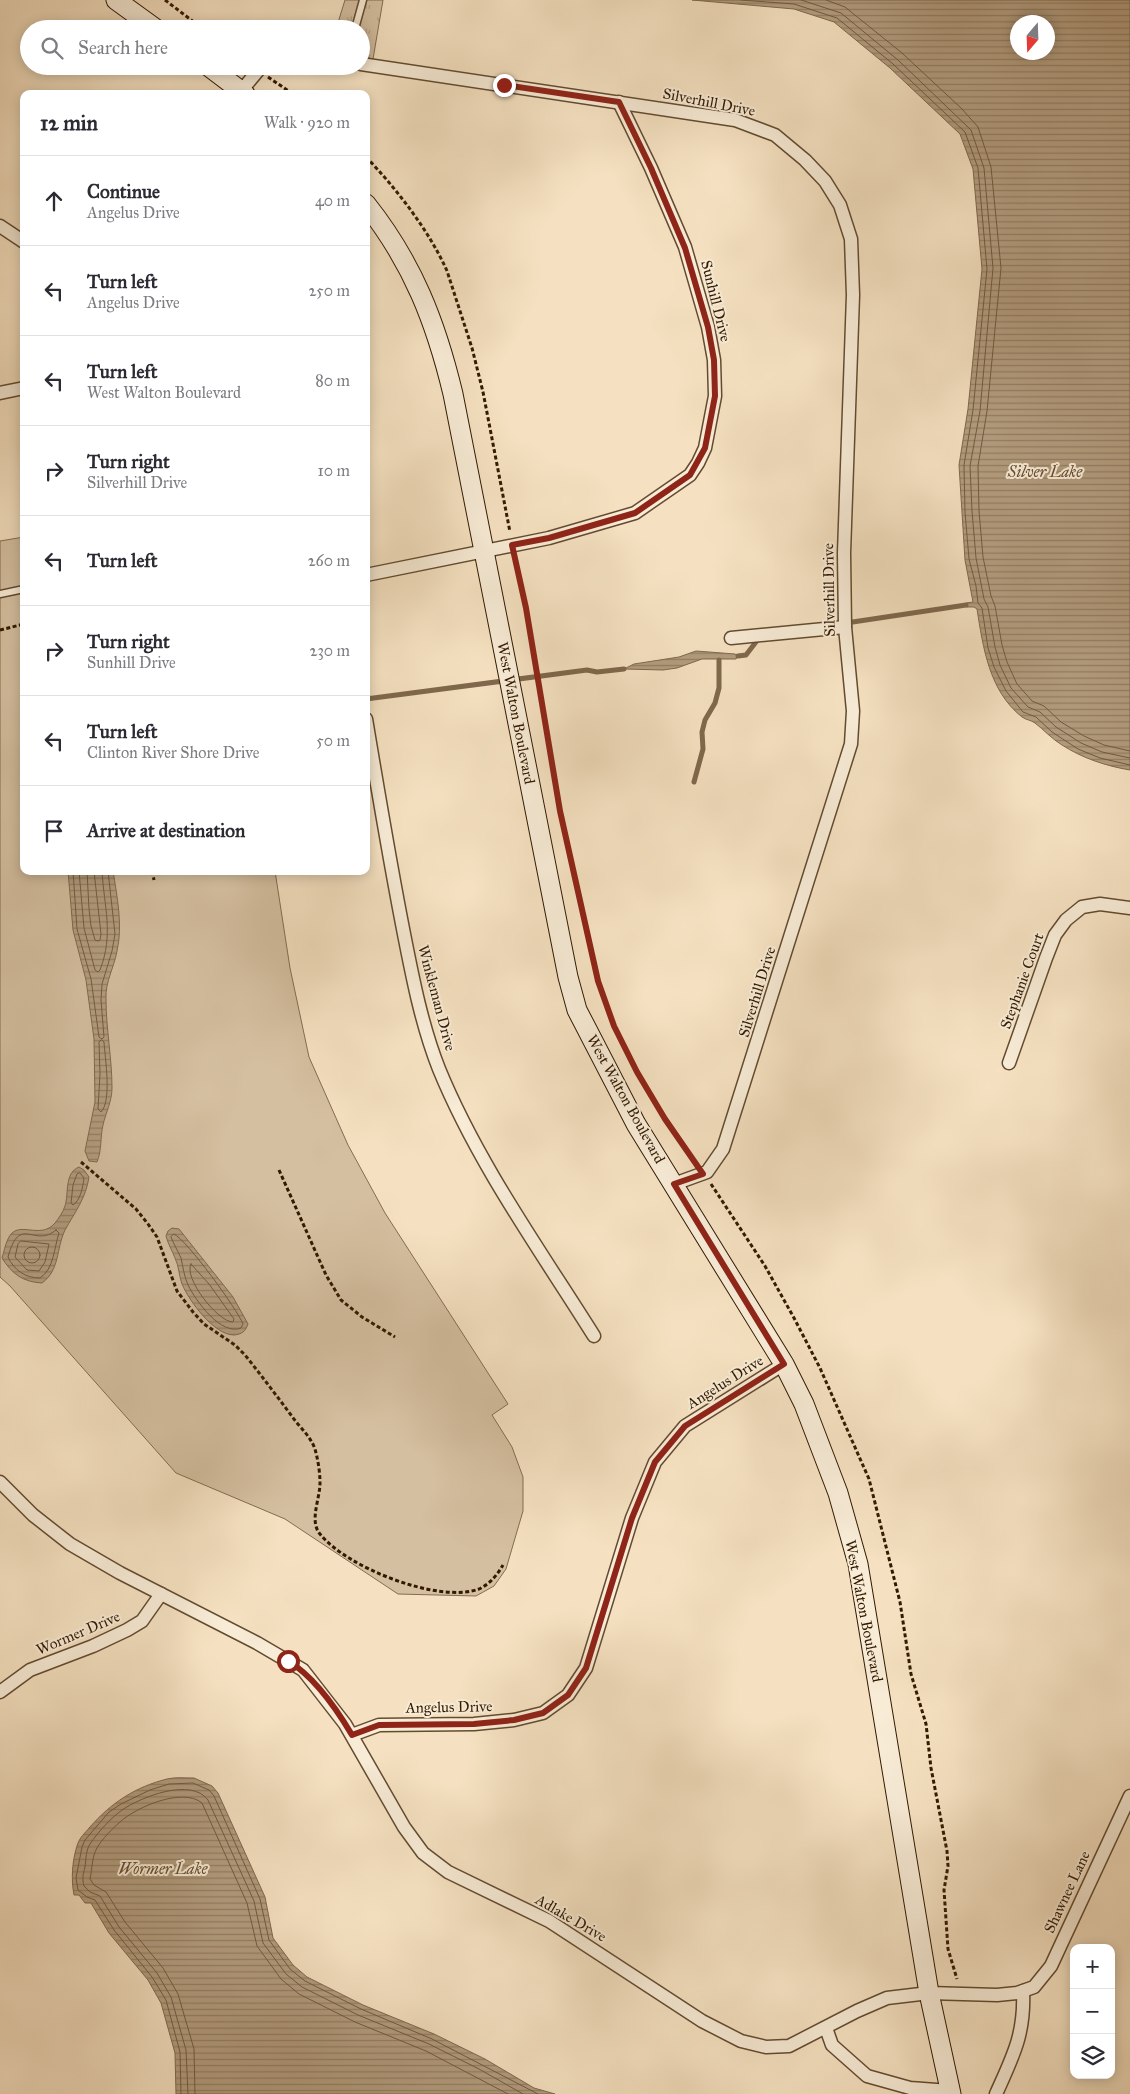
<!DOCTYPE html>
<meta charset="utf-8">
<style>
:root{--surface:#fff;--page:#f2f2f3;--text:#2b2b33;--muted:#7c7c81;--line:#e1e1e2}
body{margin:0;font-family:"IM FELL Great Primer",serif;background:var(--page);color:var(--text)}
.controls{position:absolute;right:15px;bottom:15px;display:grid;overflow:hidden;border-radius:10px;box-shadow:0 2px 12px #0003}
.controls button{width:45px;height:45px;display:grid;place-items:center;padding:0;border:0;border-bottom:1px solid var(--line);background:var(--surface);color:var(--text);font:25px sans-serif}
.compass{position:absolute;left:1010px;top:15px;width:45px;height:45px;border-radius:50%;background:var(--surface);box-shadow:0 2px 12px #0003;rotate:199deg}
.stop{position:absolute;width:15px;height:15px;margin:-11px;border:4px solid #8f2418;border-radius:50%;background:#fff}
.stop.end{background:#8f2418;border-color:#fff;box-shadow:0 1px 5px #0008}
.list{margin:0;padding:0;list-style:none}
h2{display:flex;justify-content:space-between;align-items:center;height:65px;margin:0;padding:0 20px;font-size:21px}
h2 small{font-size:16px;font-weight:400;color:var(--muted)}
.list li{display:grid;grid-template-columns:32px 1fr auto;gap:15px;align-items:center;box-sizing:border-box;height:90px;padding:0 20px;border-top:1px solid var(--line)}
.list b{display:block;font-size:19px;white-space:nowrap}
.list p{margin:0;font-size:16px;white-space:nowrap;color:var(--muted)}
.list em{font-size:16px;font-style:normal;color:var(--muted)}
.icon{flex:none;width:28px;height:28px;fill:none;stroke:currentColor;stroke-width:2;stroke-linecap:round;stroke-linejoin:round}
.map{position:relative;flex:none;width:1130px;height:2094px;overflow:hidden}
.search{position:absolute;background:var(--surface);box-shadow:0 2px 12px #0003;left:20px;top:20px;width:350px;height:55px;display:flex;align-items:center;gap:12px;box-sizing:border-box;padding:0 18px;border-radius:28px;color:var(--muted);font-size:19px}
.panel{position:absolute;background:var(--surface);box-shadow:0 2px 12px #0003;left:20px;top:90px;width:350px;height:785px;border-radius:10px}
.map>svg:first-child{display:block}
.green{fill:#d4bfa0;stroke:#836c50}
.park{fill:url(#park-tufts);stroke:#836c50}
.water{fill:url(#water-rules);stroke:#7f684c;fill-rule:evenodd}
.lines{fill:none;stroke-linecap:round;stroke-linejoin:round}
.shore{stroke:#725b40;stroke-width:1}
.stream{stroke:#7f684c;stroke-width:5}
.lane-casing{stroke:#634b30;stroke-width:9}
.street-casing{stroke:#634b30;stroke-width:15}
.secondary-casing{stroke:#321900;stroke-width:21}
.path{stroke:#321900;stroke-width:3;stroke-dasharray:4 2.5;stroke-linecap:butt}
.lane{stroke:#f8ecd7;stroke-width:6}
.street{stroke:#f8ecd7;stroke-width:12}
.secondary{stroke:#f8ecd7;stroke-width:19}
.route{stroke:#8f2418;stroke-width:6}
.labels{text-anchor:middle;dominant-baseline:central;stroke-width:4;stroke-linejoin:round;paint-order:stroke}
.street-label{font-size:15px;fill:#321900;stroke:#f8ecd7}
.water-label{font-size:16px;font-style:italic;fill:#664e33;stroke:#f8ecd7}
</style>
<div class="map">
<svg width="1130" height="2094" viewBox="0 0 1130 2094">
<defs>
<pattern id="park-tufts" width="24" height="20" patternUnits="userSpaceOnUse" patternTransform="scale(1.25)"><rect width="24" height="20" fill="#d4bfa0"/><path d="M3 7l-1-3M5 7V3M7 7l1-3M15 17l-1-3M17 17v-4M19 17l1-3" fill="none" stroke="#b6a488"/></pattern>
<pattern id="water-rules" width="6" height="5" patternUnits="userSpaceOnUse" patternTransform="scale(1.25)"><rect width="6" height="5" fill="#b39d7f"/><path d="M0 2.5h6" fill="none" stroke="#927f66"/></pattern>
</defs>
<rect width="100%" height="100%" fill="#f5e1c1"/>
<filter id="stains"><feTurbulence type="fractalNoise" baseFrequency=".004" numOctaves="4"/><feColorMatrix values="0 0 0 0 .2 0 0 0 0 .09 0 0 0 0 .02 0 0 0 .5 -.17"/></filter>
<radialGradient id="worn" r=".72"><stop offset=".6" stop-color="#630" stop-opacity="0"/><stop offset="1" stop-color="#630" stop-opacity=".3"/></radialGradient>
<polygon class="green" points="24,537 24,871 275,871 290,968 309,1057 348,1145 385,1213 508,1404 492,1415 512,1447 523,1477 523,1511 506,1569 494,1586 476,1596 398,1594 285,1519 176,1473 10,1286 0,1277 0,541"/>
<polygon class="park" points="345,0 383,0 373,59 361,57 361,29 336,29"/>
<g class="water">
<path d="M692,0h438v770c-24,-4 -48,-12 -68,-25 -10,-6 -18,-15 -27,-22 -4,-3 -9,-3 -13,-6 -33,-26 -39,-70 -45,-108l-3,-2h-8v-4l7,-1 -8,-42 -6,-95 9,-56 14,-140 -9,-100 -13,-35 -70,-66 -56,-46 -40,-13zM1048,22v30h-30v-30z"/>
<polygon points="696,651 735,654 738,656 736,659 702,659 677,668 663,670 624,669 634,664 679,657"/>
<path d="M68,871h45c4,25 10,55 4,80 -3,17 -12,31 -11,48 0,30 6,59 6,89 0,13 -6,24 -9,37 -3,13 -1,25 -6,37l-8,-1 -4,-10 10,-49 -1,-63 -8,-59 -13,-50z"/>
<path d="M79,1167l5,3 5,7c-3,21 -14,35 -24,53 -9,19 -5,40 -23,53 -19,-1 -30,-9 -40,-25 2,-6 3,-13 6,-19 9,-21 32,2 47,-16 4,-5 8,-11 10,-17 4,-12 -1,-33 14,-39z"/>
<path d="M172,1228l7,1 54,68 15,27c-3,8 -6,10 -14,11 -20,0 -45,-34 -52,-51 -3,-8 -3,-18 -7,-26 -3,-8 -7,-14 -9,-22l2,-5z"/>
<path d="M194,1778l18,8 6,7 47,104 8,41 20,27 14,12 56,28 71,29 51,25 49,29 21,6h-379l-1,-41 -14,-50 -13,-23 -39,-47 -18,-30h-6l-6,-8h-5c-3,-16 -2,-33 3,-49 2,-8 8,-13 13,-19 21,-24 45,-40 77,-48 8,-2 18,-1 27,-1z"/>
</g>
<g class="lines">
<g class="shore">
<polyline points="741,0 794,4 837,18 893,64 965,132 978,168 987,269 973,410 964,465 965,512 969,559 976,586 978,603 982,608 988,648 994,667 1006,691 1023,712 1036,717 1052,732 1078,749 1100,758 1130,765"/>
<polyline points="801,0 841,13 898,60 971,130 984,168 993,268 980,411 970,466 972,511 976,558 984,599 988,607 995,647 1000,665 1011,688 1028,707 1040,712 1056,727 1081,743 1102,752 1130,758"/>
<polyline points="826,0 845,7 902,53 962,109 978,127 991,167 1001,268 987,411 978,466 979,511 983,557 991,596 995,606 1002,645 1007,662 1017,684 1032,701 1044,706 1061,722 1084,736 1104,745 1130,751"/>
<polyline points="73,871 77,929 91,979 99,1037 102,1039 104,1037 101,1000 102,984 112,951 115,934 108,871"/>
<path d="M79,871l5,57 11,42 3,2 2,-2c14,-36 4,-63 2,-99"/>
<polyline points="87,871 89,909 91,926 95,940 98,941 100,940 101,934 94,871"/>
<path d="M102,1040l2,2c1,16 8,59 -3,70l-3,-3 2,-35 -1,-32z"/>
<path d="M80,1173l4,5c-1,9 -4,23 -11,27l-2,-2 2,-18 4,-11z"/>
<path d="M56,1230l3,3c-5,15 -5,36 -19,45 -15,0 -26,-8 -32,-21 12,-44 26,-8 48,-27z"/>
<path d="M174,1234c13,6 63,75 69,90l-2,4c-20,8 -45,-27 -53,-43 -4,-9 -5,-18 -7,-27 -3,-7 -7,-13 -10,-21z"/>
<polygon points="21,1241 49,1244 45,1262 39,1271 27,1270 15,1257 18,1244"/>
<circle cx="32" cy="1255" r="8"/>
<path d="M191,1264l18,20 25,35 -1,3c-15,0 -50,-44 -42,-58z"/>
<polyline points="181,2094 180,2052 166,2000 152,1977 114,1930 95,1900 87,1897 78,1890 76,1878 82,1847 85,1840 109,1812 121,1804 150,1790 169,1784 193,1783 209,1790 214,1796 260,1899 269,1940 290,1969 305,1981 361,2009 432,2039 538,2094"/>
<path d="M188,2094l-2,-44 -15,-53 -14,-24 -38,-46 -19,-31 -10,-4 -6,-6c-2,-7 -1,-12 1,-19 1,-8 1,-17 5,-23 8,-12 21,-26 32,-34 19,-13 69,-33 86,-10l46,101 9,42 23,31 16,13 56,28 71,29 50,25 44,25"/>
<path d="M195,2094l-1,-45 -16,-55 -15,-26 -38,-46 -19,-30 -12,-7 -4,-6c2,-9 2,-23 7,-31 5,-9 15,-19 23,-26 16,-15 63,-35 82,-19l45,100 10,43 24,33 18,15 56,28 71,29 82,43"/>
</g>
<g class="stream">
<polyline points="846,623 966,605"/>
<polyline points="738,656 746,655 759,638"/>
<polyline points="366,699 587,670 597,672 624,669"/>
<polyline points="694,782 703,749 702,732 705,720 715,703 719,688 719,660"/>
</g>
<defs>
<g id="lane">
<polyline points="355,29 363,0"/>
<polyline points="0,594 24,589"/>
</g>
<g id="street">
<polyline points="361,64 735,120 775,135 805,160 825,181 840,205 851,239 853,295 844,553 845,627 853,711 851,744 723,1149 707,1172 674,1184"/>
<polyline points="241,91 262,66"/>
<polyline points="0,226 24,242"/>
<polyline points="0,393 24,388"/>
<polyline points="366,575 549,538 635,513 690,475 698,463 705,448 715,396 714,360 708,327 685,247 651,168 619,102"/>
<polyline points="731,638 845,627"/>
<path d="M366,719c12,72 24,144 38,215 9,46 18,92 35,135 39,95 101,181 155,267"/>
<polyline points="1009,1063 1046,958 1055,935 1066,920 1082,907 1100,904 1130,908"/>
<polyline points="0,1482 33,1515 70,1544 120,1573 257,1643 303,1670 345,1724 404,1827 423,1853 448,1872 549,1921 702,2021 741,2041 766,2047 789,2046 857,2011 887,1998 929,1993 997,1995 1017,1993 1034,1987 1051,1966 1130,1796"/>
<polyline points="0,1692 30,1670 93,1646 127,1630 142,1621 161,1594"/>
<polyline points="352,1735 379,1725 474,1724 514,1720 543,1713 568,1695 586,1668 632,1518 655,1462 685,1426 784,1364"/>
<polyline points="826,2028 832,2045 867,2076 910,2088 950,2091"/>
<path d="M996,2094c17,-38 29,-60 27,-103"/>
</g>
<g id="secondary">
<polyline points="116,0 156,29"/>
<polyline points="208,66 245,94"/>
<path d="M366,204c47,59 70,119 87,190l115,583 9,33 59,114 148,240 20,40 34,89 20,71 71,429 22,101"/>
</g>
</defs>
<use href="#lane" class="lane-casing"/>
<use href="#street" class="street-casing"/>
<use href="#secondary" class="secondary-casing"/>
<g class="path">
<polyline points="165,0 203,29"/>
<polyline points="268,77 293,94"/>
<path d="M366,157c30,31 64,75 81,114l25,77 11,44 27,140"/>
<polyline points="515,558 526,608 560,811 599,981 614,1026 637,1072 665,1119 694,1161"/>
<polyline points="0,630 24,624"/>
<polyline points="152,871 154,880"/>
<path d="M81,1162l55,47 12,15 9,13 20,54 16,21 11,12 31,21 10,10c16,20 31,40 46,60 8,12 19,20 24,34 3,11 5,23 5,34 0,16 -11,38 0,51 26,33 118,70 159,55 11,-5 18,-14 24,-24"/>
<polyline points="279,1170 326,1275 341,1300 362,1317 395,1337"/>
<polyline points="711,1184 765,1266 794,1318 820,1368 869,1479 900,1602 911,1674 926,1724 931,1768 947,1851 948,1866 944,1890 948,1949 957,1979"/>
</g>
<use href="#lane" class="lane"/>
<use href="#street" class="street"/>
<use href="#secondary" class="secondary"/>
</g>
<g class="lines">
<path class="route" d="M288,1661c27,16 48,47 64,74l27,-10 95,-1 40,-4 29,-7 25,-18 18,-27 46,-150 23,-56 30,-36 99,-62 -110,-180 29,-10 -38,-55 -28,-47 -23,-46 -16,-45 -38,-170 -34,-203 -14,-63 37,-7 86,-25 55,-38 15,-27 10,-52 -1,-36 -6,-33 -23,-79 -34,-80 -32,-66 -115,-17"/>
</g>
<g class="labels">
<g class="street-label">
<text transform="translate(709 102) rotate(11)">Silverhill Drive</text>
<text transform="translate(716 301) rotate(76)">Sunhill Drive</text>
<text transform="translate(829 590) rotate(-91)">Silverhill Drive</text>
<text transform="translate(516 713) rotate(79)">West Walton Boulevard</text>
<text transform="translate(1022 981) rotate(-70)">Stephanie Court</text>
<text transform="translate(757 992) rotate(-73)">Silverhill Drive</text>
<text transform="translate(437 998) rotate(75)">Winkleman Drive</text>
<text transform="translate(626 1099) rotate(61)">West Walton Boulevard</text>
<text transform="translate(725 1382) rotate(-32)">Angelus Drive</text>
<text transform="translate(864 1611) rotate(79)">West Walton Boulevard</text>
<text transform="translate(78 1633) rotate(-23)">Wormer Drive</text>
<text transform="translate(449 1707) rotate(-1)">Angelus Drive</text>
<text transform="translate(1067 1892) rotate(-65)">Shawnee Lane</text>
<text transform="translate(571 1918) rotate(30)">Adlake Drive</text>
</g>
<g class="water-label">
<text x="1045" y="471">Silver Lake</text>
<text x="163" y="1868">Wormer Lake</text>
</g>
</g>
<rect width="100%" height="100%" filter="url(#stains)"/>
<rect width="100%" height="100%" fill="url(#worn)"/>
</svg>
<div class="controls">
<button>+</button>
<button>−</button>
<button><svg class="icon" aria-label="layers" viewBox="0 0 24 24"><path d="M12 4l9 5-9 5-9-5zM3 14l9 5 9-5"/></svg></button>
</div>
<svg class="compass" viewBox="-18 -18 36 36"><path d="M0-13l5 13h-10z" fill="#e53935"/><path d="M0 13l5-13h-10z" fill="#7c7c81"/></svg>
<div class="stop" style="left:288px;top:1661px"></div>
<div class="stop end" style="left:504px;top:85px"></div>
<div class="search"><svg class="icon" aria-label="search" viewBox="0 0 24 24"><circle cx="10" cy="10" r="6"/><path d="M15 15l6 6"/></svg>Search here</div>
<section class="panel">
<h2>12 min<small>Walk · 920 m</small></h2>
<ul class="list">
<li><svg class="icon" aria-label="ahead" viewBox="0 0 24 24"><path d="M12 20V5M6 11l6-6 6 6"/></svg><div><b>Continue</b><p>Angelus Drive</p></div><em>40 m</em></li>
<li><svg class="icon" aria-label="left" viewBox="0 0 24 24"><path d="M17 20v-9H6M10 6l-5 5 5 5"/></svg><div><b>Turn left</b><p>Angelus Drive</p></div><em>250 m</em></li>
<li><svg class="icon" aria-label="left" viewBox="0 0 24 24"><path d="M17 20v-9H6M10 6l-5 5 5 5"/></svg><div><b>Turn left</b><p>West Walton Boulevard</p></div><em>80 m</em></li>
<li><svg class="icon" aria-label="right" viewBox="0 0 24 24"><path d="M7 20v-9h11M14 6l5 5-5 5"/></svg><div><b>Turn right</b><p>Silverhill Drive</p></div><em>10 m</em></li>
<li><svg class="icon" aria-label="left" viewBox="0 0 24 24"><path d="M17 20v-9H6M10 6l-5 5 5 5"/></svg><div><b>Turn left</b></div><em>260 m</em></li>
<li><svg class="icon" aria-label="right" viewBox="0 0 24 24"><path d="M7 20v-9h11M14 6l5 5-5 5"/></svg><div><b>Turn right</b><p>Sunhill Drive</p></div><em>230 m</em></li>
<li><svg class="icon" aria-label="left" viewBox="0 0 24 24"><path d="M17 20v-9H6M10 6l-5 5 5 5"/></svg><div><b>Turn left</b><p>Clinton River Shore Drive</p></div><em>50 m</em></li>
<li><svg class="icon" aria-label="arrive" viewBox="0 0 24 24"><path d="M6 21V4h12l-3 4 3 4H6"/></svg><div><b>Arrive at destination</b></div></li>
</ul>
</section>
</div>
